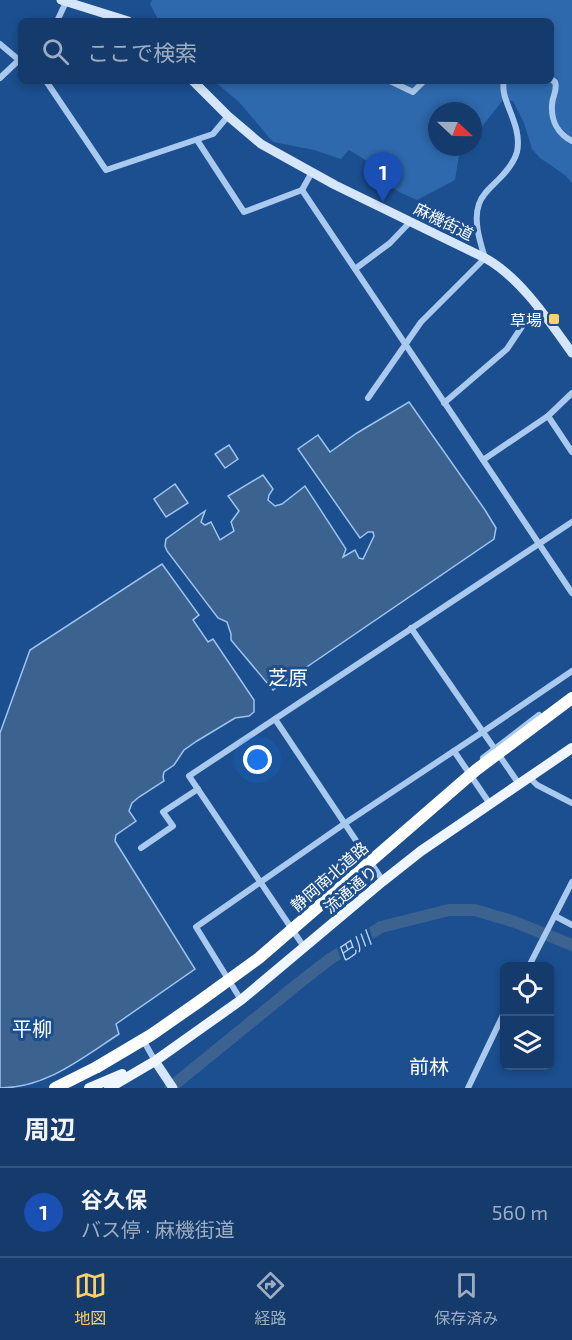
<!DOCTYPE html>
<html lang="ja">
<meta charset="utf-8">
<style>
:root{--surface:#143b6b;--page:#1d4271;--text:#f1f3f6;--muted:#9dadc1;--line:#33557e;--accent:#ffd166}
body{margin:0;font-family:"Exo 2","Noto Sans JP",sans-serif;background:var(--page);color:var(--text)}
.controls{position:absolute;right:18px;bottom:18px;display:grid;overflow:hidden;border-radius:9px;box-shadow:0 3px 9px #0003}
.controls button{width:54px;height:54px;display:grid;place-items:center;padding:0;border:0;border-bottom:2px solid var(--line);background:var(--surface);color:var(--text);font:30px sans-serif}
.compass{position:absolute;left:428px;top:102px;width:54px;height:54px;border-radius:50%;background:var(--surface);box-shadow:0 3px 9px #0003;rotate:112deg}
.you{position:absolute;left:258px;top:760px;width:21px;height:21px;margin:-15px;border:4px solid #fff;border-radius:50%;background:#1a73e8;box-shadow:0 0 0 9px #1a73e833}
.badge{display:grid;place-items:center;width:39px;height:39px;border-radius:50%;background:var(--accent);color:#fff;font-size:20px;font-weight:700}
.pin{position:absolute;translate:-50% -50px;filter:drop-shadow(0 2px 3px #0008)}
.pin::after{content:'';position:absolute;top:32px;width:21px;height:18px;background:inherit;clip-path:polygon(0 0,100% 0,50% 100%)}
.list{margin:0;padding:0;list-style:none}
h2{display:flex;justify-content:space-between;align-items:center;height:78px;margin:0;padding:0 24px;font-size:26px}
h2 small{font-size:20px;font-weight:400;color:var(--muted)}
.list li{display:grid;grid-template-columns:39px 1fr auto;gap:18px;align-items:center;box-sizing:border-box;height:90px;padding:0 24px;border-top:2px solid var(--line)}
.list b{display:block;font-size:22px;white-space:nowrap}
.list p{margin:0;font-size:20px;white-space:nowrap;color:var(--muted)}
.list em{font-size:20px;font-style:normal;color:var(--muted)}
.icon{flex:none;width:33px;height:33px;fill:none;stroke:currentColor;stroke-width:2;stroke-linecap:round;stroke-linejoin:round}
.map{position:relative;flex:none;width:572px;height:1088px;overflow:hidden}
.search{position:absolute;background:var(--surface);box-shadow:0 3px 9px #0003;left:18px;right:18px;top:18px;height:66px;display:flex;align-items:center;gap:15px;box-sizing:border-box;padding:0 21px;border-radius:9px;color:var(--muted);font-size:22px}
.sheet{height:168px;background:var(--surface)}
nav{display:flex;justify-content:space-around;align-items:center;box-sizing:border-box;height:84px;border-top:2px solid var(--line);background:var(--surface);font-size:16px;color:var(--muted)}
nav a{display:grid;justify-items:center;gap:3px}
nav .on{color:var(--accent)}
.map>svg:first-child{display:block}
.green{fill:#2e69ad}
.water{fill:#3c6290;stroke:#9cc4f0;stroke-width:1.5}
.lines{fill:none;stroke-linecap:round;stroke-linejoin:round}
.river{stroke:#3c6290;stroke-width:12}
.street{stroke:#a9c9ee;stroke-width:6}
.secondary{stroke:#d6e6fa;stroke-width:9}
.primary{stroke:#f0f6ff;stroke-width:10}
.highway{stroke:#fff;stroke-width:12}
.highway-bridge{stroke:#fff;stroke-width:12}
.poi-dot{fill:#ffd166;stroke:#1b4f8f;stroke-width:2}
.labels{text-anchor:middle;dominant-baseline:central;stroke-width:6;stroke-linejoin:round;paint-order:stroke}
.street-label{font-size:16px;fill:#fff;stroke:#1b4f8f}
.poi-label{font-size:16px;fill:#fff;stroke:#1b4f8f;text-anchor:end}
.water-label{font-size:18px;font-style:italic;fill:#b5d3f5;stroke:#1b4f8f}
.quarter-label{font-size:20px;fill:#fff;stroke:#1b4f8f}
</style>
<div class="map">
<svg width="572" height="1088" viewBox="0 0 572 1088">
<rect width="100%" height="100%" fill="#1b4f8f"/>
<polygon class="green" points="152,0 572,0 572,183 566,176 540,158 532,149 524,123 513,101 503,100 473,138 473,111 437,111 437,147 465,147 459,155 455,180 417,200 399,192 372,173 372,164 349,150 341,159 314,150 273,142 239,102 214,81 551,81 551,21 159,21 150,4"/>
<g class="water">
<polygon points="409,402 485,510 496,528 494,539 273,690 231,640 231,634 227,622 218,618 167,551 165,546 166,539 205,511 201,522 205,525 211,522 220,540 234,531 231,522 239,511 228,496 263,475 273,489 269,495 268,500 275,506 282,504 305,486 346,549 343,557 355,550 359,558 363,559 374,536 373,532 368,532 360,538 298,449 318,435 330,452 357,433"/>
<polygon points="229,445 238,459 225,468 215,454"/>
<polygon points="175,484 188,503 166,517 154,499"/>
<path d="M162,564l37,51 -6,5 15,22 5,-3 41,61v12l-5,4 -14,2 -38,23 -13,9 -10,15 -10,7 -1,5 1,4 -25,16 -7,6 -3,8 7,10 -20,14 -1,6 80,128 -79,55 3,10c-37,24 -73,54 -119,54v-355l30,-83z"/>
</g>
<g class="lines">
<polyline class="river" points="170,1088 299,983 330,959 381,927 449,910 475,910 515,922 572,945"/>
<g class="street">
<polyline points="57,21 67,0"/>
<polyline points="471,21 481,21"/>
<polyline points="0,44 19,60"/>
<polyline points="0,78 21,58"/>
<path d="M551,79l4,3c3,9 -3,14 -3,23 -1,16 6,29 20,36"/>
<polyline points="46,81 106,170 213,134 228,116"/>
<polyline points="390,81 413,92 424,81"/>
<polyline points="197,140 244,212 302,190 572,593"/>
<polyline points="302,190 312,172"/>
<polyline points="355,269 390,243 410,222"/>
<path d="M368,398l53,-76 64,-64c-5,-16 -12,-38 -6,-54 3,-10 13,-18 20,-25 8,-8 15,-16 18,-27 6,-28 -18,-52 -13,-71"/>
<polyline points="444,403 507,349 529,316 539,310"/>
<polyline points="548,416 572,452"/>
<polyline points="483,460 548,416 572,393"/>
<polyline points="411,628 519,784"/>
<polyline points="275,719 383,881"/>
<polyline points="454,751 490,804"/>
<polyline points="483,758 539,715"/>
<polyline points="529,777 537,785 572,803"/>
<polyline points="141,848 173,826 163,812 198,789"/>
<polyline points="555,916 572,925"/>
<polyline points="304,947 189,776 572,522"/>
<polyline points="529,966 572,882"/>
<polyline points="241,1000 196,927 344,824 484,731 572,671"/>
<polyline points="142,1038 155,1061"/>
<polyline points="468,1088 504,1013"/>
</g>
<g class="secondary">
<polyline points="61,0 128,21"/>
<path d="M193,81l35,35 33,28 74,41 150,73c35,19 64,63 87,95"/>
<polyline points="155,1061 173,1088"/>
</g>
<g class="primary">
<polyline points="89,1088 122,1074"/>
<polyline points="109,1088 155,1061 241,1000 383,881 421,851 572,748"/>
</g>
<polyline class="highway" points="55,1088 97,1067"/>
<polyline class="highway-bridge" points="97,1067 151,1035 197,1003 259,958 476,770 572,698"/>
</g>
<rect class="poi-dot" x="548" y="313" width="12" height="12" rx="3"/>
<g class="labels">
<g class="street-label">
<text transform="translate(444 221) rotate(26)">麻機街道</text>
<text transform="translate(329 876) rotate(-41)">静岡南北道路</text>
<text transform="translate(350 889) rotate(-40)">流通通り</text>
</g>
<g class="poi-label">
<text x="542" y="319">草場</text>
</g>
<g class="water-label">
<text transform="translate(354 946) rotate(-34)">巴川</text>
</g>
<g class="quarter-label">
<text x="288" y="677">芝原</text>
<text x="32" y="1028">平柳</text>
<text x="429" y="1066">前林</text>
</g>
</g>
</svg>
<div class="controls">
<button><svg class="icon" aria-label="locate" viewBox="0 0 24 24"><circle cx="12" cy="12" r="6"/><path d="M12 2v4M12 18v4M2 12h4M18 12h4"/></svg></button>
<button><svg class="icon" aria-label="layers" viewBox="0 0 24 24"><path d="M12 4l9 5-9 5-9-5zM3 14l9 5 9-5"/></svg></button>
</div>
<svg class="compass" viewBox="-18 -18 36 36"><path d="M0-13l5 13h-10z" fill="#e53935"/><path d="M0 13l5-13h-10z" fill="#9dadc1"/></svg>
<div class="you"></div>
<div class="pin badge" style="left:383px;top:202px;background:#1a4fb4">1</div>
<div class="search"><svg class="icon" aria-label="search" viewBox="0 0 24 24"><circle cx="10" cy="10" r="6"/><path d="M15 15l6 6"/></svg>ここで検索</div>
</div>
<section class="sheet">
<h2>周辺<small></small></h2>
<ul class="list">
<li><span class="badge" style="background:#1a4fb4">1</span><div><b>谷久保</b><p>バス停 · 麻機街道</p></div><em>560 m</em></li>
</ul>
</section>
<nav>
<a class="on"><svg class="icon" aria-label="map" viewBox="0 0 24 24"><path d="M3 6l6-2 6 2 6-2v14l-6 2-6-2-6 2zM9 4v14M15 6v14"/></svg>地図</a>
<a><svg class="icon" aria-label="directions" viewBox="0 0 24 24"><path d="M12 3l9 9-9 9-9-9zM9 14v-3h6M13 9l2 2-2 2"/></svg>経路</a>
<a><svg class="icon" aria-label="saved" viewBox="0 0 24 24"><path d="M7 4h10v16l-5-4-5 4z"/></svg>保存済み</a>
</nav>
